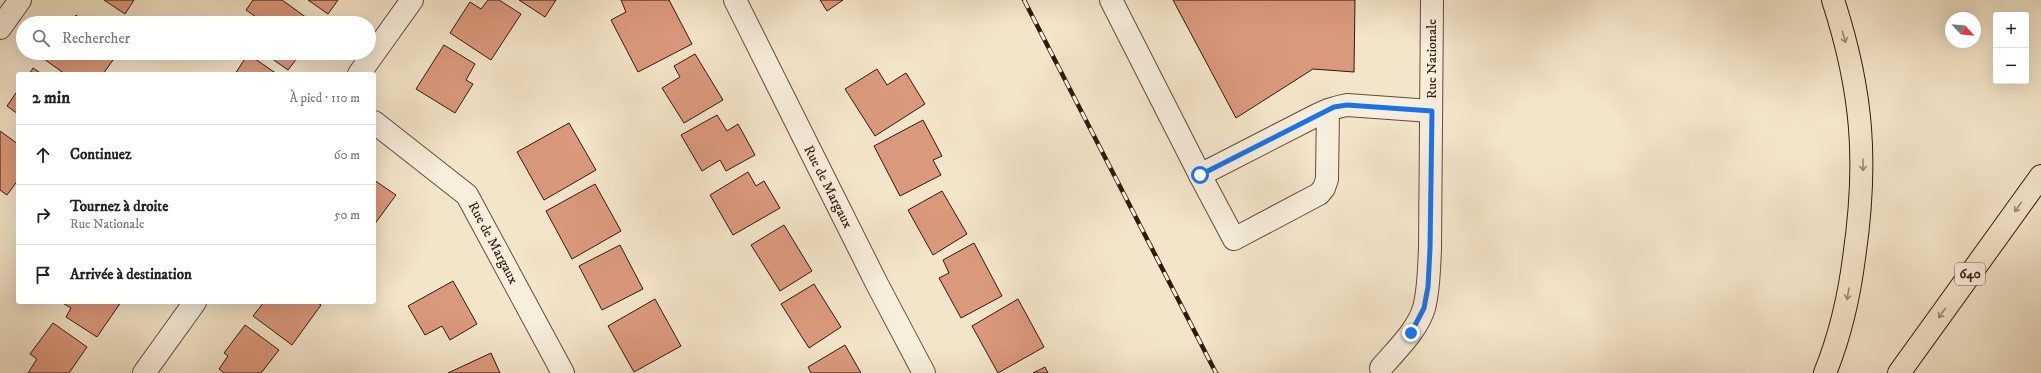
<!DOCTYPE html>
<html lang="fr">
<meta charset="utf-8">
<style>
:root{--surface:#fff;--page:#f2f2f2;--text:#222;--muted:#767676;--line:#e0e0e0}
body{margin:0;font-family:"IM FELL DW Pica",serif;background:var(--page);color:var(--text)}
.controls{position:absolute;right:12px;top:12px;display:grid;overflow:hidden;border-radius:4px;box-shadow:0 4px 16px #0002}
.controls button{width:36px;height:36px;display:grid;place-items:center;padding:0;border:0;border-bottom:1px solid var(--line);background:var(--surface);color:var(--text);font:20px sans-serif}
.compass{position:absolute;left:1945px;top:12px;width:36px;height:36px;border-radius:50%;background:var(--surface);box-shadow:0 4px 16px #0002;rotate:116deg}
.stop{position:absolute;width:12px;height:12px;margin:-9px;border:3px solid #1a73e8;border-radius:50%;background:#fff}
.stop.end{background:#1a73e8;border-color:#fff;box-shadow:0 1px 4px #0008}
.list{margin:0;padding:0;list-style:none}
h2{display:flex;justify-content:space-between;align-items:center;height:52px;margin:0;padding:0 16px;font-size:17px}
h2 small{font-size:13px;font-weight:400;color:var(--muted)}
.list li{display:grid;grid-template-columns:26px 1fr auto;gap:12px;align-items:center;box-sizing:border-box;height:60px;padding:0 16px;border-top:1px solid var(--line)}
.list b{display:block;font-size:15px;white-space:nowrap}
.list p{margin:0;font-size:13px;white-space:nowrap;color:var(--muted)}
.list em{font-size:13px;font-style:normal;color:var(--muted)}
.icon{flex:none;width:22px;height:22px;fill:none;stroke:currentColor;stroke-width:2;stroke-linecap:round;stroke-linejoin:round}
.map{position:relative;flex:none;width:2041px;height:373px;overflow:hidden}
.search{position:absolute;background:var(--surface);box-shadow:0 4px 16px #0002;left:16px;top:16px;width:360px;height:44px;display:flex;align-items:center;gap:10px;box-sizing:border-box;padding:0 14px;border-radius:22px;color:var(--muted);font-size:15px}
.panel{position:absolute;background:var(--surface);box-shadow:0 4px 16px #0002;left:16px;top:72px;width:360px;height:232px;border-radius:4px}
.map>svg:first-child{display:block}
.building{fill:#db997c;stroke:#34170d}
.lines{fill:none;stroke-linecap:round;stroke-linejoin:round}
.minor-casing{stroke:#644a3c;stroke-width:24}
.highway-casing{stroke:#34170d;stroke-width:24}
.minor{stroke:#f7eedc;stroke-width:22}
.highway{stroke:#f3e5c9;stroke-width:22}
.rail-casing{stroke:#34170d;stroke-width:4.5}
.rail{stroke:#f7eedc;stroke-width:3;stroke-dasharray:9;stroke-linecap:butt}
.oneway{stroke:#9d8874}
.route{stroke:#1a73e8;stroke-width:5}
.labels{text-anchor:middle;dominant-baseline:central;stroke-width:3;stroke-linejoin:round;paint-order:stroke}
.shield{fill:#f7eedc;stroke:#6e584b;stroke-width:1}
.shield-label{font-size:13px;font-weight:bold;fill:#34170d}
.street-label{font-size:14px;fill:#34170d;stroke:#f7eedc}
</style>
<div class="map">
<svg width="2041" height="373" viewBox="0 0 2041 373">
<rect width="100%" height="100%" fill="#f3e5c9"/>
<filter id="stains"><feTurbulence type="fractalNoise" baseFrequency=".005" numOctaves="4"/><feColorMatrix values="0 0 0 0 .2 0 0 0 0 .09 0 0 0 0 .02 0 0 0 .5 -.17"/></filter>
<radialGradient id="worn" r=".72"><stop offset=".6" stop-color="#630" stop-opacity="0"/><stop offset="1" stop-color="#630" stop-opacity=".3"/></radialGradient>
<g class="building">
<polygon points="104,0 134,0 125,14"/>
<polygon points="253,0 282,0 314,23 251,23 256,17 246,10"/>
<polygon points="308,0 338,0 328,14"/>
<polygon points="488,0 499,0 521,14 491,60 450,33 470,2 481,9"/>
<polygon points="519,0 556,0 545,17"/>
<polygon points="621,0 669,0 692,44 638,72 611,20 626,12"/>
<polygon points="820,0 843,0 827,11"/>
<polygon points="1173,0 1355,0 1354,72 1313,69 1236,118"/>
<polygon points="76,15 86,23 70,23"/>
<polygon points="444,45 475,64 466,80 473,84 455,113 416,89"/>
<polygon points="48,53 118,53 103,74 65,74 44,59"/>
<polygon points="264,53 301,53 288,70"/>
<polygon points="248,54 277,74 235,74"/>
<polygon points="695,54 723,100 684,123 662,88 680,77 674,66"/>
<polygon points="33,68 42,74 29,74"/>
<polygon points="877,69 887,85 906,73 925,104 875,136 845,89"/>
<polygon points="18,90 18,114 7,106"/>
<polygon points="717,115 727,131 738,124 755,155 726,171 720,160 702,171 681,135"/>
<polygon points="923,120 942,156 933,160 941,175 900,196 874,146"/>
<polygon points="569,123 596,170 544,200 517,152"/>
<polygon points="0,131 18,144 18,180 7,195 0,190"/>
<polygon points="748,172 756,186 764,181 780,208 733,235 710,195"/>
<polygon points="374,180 396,195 374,225"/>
<polygon points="595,184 621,231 572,259 546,211"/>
<polygon points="942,191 967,234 933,255 908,210"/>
<polygon points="784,225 812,271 780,291 751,245"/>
<polygon points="974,243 1002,296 961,318 939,278 949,273 943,260"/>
<polygon points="620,245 643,289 602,310 579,266"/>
<polygon points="453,281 477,324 450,340 442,326 425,335 408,306"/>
<polygon points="814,284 841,327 809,348 781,304"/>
<polygon points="655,299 681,346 634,372 608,326"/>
<polygon points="1018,299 1044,347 998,373 972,326"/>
<polygon points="61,302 121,302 97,337 66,317 71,308"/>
<polygon points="264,302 316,302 321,305 292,345 253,316"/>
<polygon points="53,323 87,347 69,373 28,373 37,359 30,354"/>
<polygon points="245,325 279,350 261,373 224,373 219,369 228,356 224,353"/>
<polygon points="845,345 861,373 811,373 808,367"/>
<polygon points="491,353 500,373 448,373"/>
<polygon points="1045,367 1048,373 1033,373"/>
</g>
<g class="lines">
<defs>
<g id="minor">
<polyline points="735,0 877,284 924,373"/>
<polyline points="1111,0 1200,175"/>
<polyline points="0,28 20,0"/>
<polyline points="359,74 412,0"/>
<path d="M1328,110l-1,69 -3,9 -5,6 -85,45 -34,-64 117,-60c10,-5 19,-8 30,-10l84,6"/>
<polyline points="374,122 467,195 563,373"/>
<path d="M1381,368c15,-18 36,-37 43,-60 5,-19 5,-40 6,-59l2,-249"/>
<polyline points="144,373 195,302"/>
</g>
<g id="highway">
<path d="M1825,373c15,-37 24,-76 29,-115 14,-95 9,-166 -21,-258"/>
<polyline points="1899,373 2041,176"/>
</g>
</defs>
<use href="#minor" class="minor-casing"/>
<use href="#highway" class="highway-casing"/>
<use href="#minor" class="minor"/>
<use href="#highway" class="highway"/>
<defs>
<polyline id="rail" points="1024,0 1216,373"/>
</defs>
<use href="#rail" class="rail-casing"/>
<use href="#rail" class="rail"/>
</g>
<defs><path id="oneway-shaft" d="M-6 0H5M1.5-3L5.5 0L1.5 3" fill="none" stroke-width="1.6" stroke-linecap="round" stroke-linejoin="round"/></defs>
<g class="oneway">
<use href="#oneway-shaft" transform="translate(1844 37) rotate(74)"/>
<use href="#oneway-shaft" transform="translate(1863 165) rotate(90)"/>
<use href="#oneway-shaft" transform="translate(2018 207) rotate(126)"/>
<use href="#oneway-shaft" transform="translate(1848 294) rotate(100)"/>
<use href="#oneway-shaft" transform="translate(1942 313) rotate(126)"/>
</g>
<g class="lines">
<polyline class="route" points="1200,175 1334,107 1347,105 1432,111 1430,249 1428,287 1424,308 1411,333"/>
</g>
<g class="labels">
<rect class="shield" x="1955" y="263" width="30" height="22" rx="3"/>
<g class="shield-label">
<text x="1970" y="274">640</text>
</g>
<g class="street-label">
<text transform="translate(1432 59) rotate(-90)">Rue Nationale</text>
<text transform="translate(828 187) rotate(63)">Rue de Margaux</text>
<text transform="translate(493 243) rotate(62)">Rue de Margaux</text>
</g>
</g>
<rect width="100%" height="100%" filter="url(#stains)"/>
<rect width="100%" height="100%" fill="url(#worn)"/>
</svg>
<div class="controls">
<button>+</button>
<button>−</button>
</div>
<svg class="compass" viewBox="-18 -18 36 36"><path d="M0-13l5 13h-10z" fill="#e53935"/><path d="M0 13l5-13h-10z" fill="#767676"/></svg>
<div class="stop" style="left:1200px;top:175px"></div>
<div class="stop end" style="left:1411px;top:333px"></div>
<div class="search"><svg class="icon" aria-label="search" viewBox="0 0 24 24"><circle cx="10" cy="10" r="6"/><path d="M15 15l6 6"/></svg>Rechercher</div>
<section class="panel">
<h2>2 min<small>À pied · 110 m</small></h2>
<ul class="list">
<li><svg class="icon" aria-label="ahead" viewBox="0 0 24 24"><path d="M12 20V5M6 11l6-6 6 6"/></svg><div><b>Continuez</b></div><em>60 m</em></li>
<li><svg class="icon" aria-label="right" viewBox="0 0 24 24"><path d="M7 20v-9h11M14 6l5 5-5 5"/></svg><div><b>Tournez à droite</b><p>Rue Nationale</p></div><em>50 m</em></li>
<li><svg class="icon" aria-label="arrive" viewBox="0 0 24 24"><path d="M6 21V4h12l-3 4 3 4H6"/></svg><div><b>Arrivée à destination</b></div></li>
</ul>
</section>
</div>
